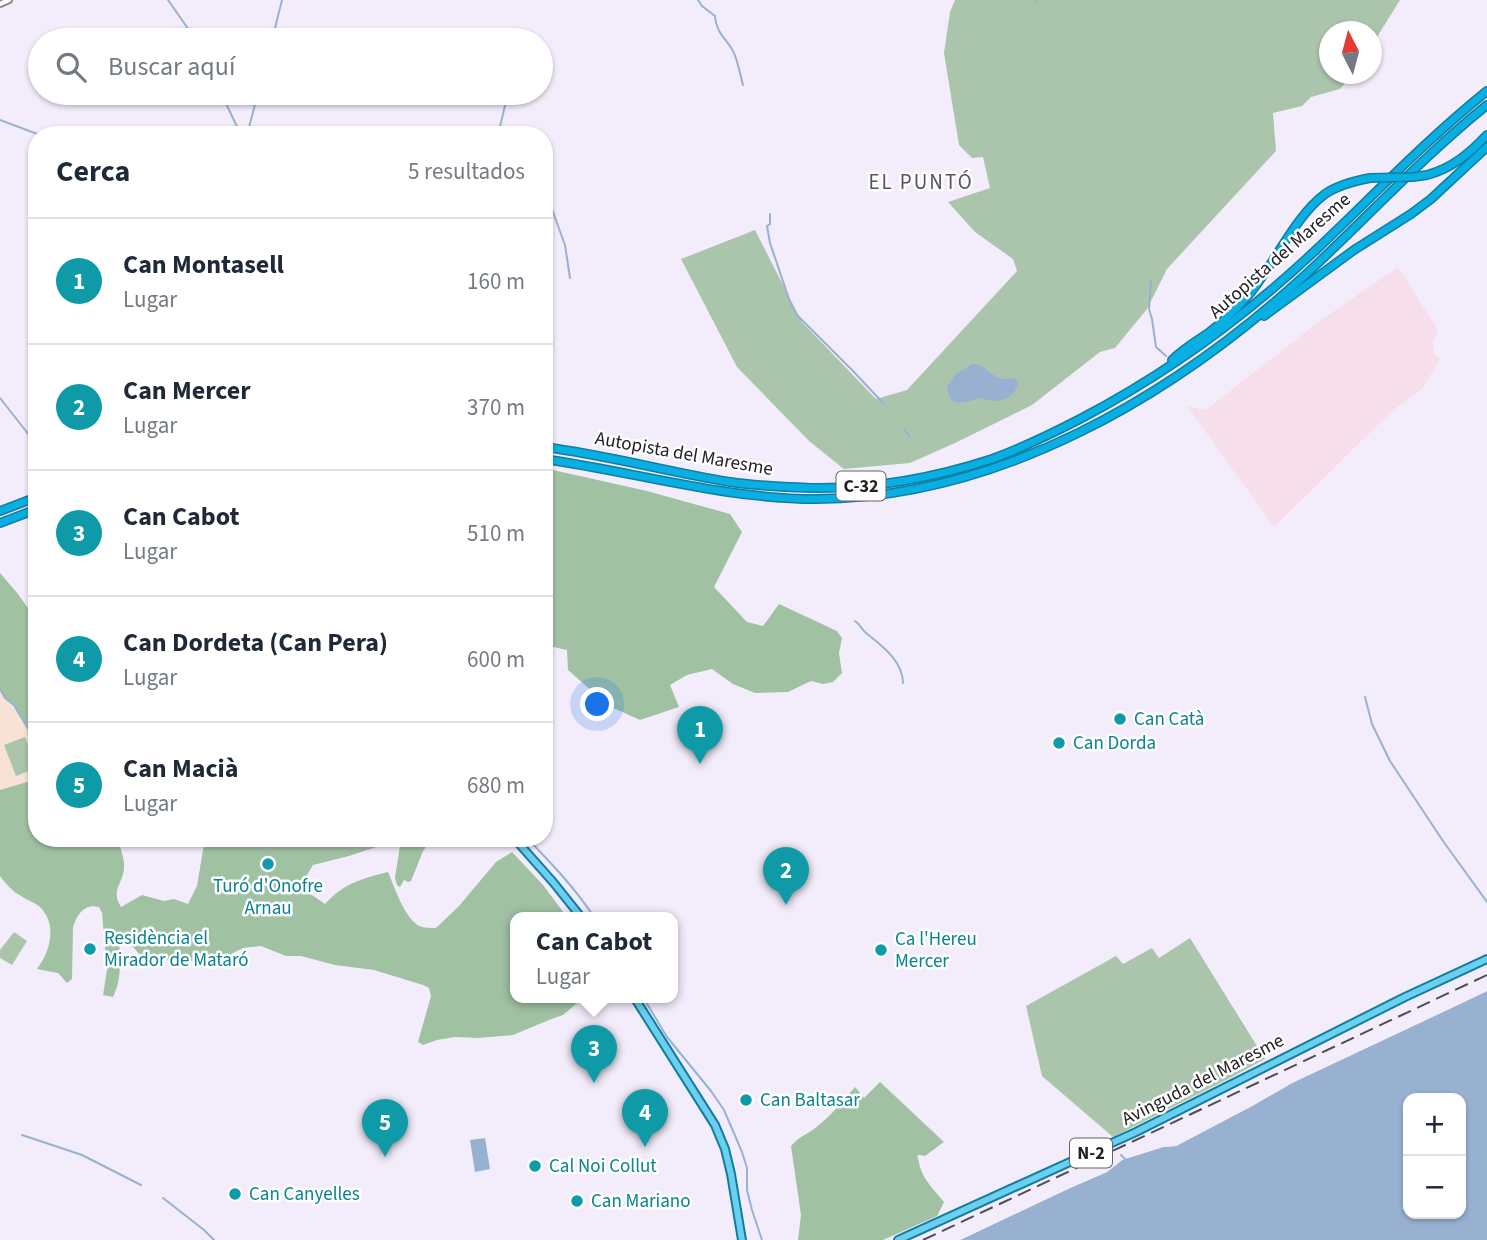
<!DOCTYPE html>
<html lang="es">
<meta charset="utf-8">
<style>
:root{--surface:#fff;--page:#f6f6f7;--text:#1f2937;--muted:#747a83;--line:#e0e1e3;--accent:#2563eb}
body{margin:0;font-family:"Source Sans 3",sans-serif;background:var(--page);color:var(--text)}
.controls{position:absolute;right:21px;bottom:21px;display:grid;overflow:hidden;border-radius:14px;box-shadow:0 2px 5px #0004}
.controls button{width:63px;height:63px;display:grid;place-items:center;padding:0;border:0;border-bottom:2px solid var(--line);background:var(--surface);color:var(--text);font:35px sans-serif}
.compass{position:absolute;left:1319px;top:21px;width:63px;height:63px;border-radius:50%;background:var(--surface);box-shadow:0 2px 5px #0004;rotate:354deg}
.you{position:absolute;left:598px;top:705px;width:24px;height:24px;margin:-18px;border:5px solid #fff;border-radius:50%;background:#1a73e8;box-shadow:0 0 0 10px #1a73e833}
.badge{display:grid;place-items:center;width:46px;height:46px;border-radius:50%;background:var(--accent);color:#fff;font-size:23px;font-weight:700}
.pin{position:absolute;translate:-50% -58px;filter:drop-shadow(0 2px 4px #0008)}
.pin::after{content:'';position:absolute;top:37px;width:24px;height:21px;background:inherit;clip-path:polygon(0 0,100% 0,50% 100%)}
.popup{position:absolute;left:510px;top:912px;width:168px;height:91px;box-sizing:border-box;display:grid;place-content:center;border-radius:14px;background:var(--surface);filter:drop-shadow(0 2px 5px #0005);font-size:23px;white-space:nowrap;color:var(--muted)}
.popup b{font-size:26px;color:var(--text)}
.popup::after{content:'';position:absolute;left:50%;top:100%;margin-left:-14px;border:14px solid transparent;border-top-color:var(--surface)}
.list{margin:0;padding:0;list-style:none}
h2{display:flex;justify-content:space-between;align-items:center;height:91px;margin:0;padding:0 28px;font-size:30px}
h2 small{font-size:23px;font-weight:400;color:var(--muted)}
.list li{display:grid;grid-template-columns:46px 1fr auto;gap:21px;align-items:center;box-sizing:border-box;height:126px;padding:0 28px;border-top:2px solid var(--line)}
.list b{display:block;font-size:26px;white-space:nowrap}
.list p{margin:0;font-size:23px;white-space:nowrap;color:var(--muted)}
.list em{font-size:23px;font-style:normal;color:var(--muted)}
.icon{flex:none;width:38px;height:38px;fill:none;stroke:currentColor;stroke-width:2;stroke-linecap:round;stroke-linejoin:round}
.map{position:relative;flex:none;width:1487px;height:1240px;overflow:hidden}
.search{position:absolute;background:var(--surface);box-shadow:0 2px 5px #0004;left:28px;top:28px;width:525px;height:77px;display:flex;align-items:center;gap:18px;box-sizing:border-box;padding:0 24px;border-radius:38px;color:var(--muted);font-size:26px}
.panel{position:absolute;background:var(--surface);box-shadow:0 2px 5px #0004;left:28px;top:126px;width:525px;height:721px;border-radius:28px}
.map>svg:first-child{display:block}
.industrial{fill:#f6deea}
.education{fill:#f8e1d5}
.green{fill:#abc5ac}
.forest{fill:#a1c1a3}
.water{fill:#98b1d1;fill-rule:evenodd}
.pier{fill:#f3edfb}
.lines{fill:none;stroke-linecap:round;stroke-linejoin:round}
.stream{stroke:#98b1d1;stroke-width:2}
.minor-casing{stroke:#86808d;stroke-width:8}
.major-casing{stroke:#117da0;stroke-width:10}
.highway-casing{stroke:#117da0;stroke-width:10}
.minor{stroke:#fff;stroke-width:4.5}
.major{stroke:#6bcfee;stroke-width:6}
.highway{stroke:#08afe3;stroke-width:7}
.rail{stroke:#4f4c53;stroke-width:2;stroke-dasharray:14 7;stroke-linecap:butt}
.highway-bridge-casing{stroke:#117da0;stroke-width:10;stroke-linecap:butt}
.highway-bridge{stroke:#08afe3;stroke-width:7}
.culture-dot{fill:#0f9aa8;stroke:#fdfdfd;stroke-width:2.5}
.labels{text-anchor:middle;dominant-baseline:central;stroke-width:5;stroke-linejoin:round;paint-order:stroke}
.shield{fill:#fdfdfd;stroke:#646266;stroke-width:2}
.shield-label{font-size:18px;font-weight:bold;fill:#222025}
.street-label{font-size:19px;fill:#222025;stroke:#fdfdfd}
.culture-label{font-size:19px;fill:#0d838f;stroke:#fdfdfd;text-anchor:start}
.neighbourhood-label{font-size:21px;letter-spacing:2px;fill:#57525e;stroke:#fdfdfd}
</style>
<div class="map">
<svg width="1487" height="1240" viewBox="0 0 1487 1240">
<rect width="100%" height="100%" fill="#f3edfb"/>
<polygon class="industrial" points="1398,267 1438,330 1433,342 1434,353 1440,359 1422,389 1393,410 1274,527 1187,406 1206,410 1321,320"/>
<polygon class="education" points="0,689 5,698 14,705 37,742 37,779 0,790"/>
<g class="green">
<polygon points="955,0 1400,0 1372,45 1372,32 1330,32 1330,74 1353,74 1340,89 1311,97 1302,106 1273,113 1276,151 1167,269 1147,309 1115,348 1100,352 1032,405 955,443 910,463 844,469 809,441 737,367 681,259 755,230 802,322 876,399 907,390 1017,271 1013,259 975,232 948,202 990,188 983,157 972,158 959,145 944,53 950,12"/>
<polygon points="25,737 37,768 16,776 4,745"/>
<polygon points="14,932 27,941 12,965 0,958 0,950"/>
<polygon points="1190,938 1265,1059 1230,1078 1113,1137 1042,1076 1026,1006 1116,956 1123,964 1152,948 1159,958"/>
</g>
<g class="forest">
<polygon points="544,468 647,491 730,514 742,532 714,587 747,622 763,626 779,604 837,631 842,638 839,653 842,673 833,682 823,684 811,681 788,692 755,693 733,684 712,669 687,675 670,685 679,707 640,720 609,706 568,670 567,650 544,645"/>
<polygon points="0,573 18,594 37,621 37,742 14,705 5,698 0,689"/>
<path d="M37,779v59l81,1c2,9 7,20 6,29 -1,16 -14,22 -3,39l21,-12 22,6 10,-2 14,5 9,-18 8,-48h199l-55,18 -36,9 -13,22 25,17c19,-21 36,-25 63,-32 7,16 16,45 31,54 5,2 12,2 17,2l23,-22 37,-44 16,-10 31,33 24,32h-52v80h67v2l-19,16 -14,5 -36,15 -34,3 -24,-1 -18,3 -14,5 -5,-3 13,-46 -2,-8 -6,-3 -49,-15 -39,-5 -34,-9h-15l-25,-10 -18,2 -22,11 -20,2 -38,-1 -9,5 -10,-6 -24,-26c-2,23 4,41 -7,64l-10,-2 4,-25 -5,-57 -3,-6c-15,-4 -22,8 -26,20l-1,52 -5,4 -9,-10 -21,-4c13,-17 21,-44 3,-62 -6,-5 -13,-7 -19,-11 -9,-5 -15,-12 -21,-20v-86z"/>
<polygon points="428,838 432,838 423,851 411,881 408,882 404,880 400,887 397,885 395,878 400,846"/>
<path d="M880,1082l64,60 -19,14 -6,-1 -2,1c2,4 2,8 3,11 4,14 16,25 24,35l-7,14 -54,24h-85l3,-25 -10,-69c9,-10 13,-10 23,-17 16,-12 28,-27 41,-42l9,11z"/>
</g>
<g class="water">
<path d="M972,364c12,-1 19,13 31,15 4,0 8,-1 11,-1l4,3c-1,18 -22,24 -36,17 -15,3 -33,13 -35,-11l8,-12z"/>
<path d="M1487,991v249h-527l110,-52 37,-16 15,-12 41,-13 13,-1 76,-40 40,-23zM1408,1098h53v116h-53z"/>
<polygon points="485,1138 490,1169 475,1172 470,1140"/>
</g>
<g class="pier">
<polygon points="1487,987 1487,991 1458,1005 1292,1083 1252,1106 1176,1146 1163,1147 1128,1158 1126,1156 1126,1155 1146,1149 1175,1142 1251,1103 1290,1080"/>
<polygon points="1120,1157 1122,1160 1107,1172 1070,1188 960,1240 956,1240 958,1237 974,1229 1068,1185 1105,1169"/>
</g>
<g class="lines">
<g class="stream">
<polyline points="168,0 196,40"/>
<path d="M698,0l4,6 13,10c1,17 11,22 18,35 5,10 7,23 10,34"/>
<polyline points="1036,0 1037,2"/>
<polyline points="272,40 282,0"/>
<polyline points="221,93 241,135"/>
<polyline points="0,120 40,135"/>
<polyline points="247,135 258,93"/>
<polyline points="498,135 508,93"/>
<polyline points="544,196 549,201 565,245 570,278"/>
<polyline points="770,214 770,224 767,226 770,243 790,302 797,315 853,371 883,403"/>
<polyline points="1151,281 1149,309 1152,319 1156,347 1166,356"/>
<polyline points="0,398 29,435 37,449"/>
<polyline points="904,429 909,436"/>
<path d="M855,621c6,4 6,8 11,12 16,13 37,28 37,50"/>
<polyline points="0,689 5,698 14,705 33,737"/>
<polyline points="1365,697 1372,724 1390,761 1443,841 1487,902"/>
<path d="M527,838c24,25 48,50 67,79"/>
<polyline points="643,997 667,1037 711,1091 724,1110 742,1152 747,1168 747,1190 752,1210 762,1240"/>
<polyline points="22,1135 82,1155 141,1185"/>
<polyline points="1121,1155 1125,1159"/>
<polyline points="163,1198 204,1230 214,1240"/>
</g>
<defs>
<polyline id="minor" points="0,4 9,0"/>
<g id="major">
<polyline points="514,838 553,882 581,917"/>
<polyline points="634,997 715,1125 725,1149 731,1174 742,1240"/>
<polyline points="898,1240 1136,1132 1405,997 1487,959"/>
</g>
<g id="highway">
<path d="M1427,175c26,-7 43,-22 60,-40"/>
<polyline points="1264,316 1354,250 1411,214 1431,199 1487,147"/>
<path d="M1172,360c11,-11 23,-18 35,-26 14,-10 28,-24 40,-37 26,-30 47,-80 78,-103 13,-9 29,-13 45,-16"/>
<path d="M544,447c63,8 124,25 186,35 27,4 54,5 81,6 61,1 123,-10 181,-29 30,-11 59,-25 88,-40 86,-45 166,-103 237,-170 56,-53 109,-109 170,-158"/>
<path d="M544,459c91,13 180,40 272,40 182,-1 354,-101 486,-221 62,-57 119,-120 185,-173"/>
<polyline points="0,511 37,497"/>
<polyline points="0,523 37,509"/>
</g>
</defs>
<use href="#minor" class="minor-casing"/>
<use href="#major" class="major-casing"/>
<use href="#highway" class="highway-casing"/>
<use href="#minor" class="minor"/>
<use href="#major" class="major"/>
<use href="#highway" class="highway"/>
<polyline class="rail" points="923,1240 1487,975"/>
<defs>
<polyline id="highway-bridge" points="1370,178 1413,177 1427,175"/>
</defs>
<use href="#highway-bridge" class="highway-bridge-casing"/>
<use href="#highway-bridge" class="highway-bridge"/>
</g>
<g class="culture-dot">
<circle cx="1120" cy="719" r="7"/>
<circle cx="1059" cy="743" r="7"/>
<circle cx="268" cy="864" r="7"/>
<circle cx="90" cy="949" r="7"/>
<circle cx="881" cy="950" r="7"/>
<circle cx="746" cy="1100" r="7"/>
<circle cx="535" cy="1166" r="7"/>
<circle cx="235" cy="1194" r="7"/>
<circle cx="577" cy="1201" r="7"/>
</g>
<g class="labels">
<g class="shield">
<rect x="836.5" y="471.5" width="49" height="29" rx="5"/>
<rect x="1070" y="1138.5" width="42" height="29" rx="5"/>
</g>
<g class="shield-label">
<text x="861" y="486">C-32</text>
<text x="1091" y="1153">N-2</text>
</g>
<g class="street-label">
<text transform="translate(1280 256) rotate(-41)">Autopista del Maresme</text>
<text transform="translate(684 454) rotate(10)">Autopista del Maresme</text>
<text transform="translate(1203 1080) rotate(-27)">Avinguda del Maresme</text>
</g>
<g class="culture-label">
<text x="1134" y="719">Can Catà</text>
<text x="1073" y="743">Can Dorda</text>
<text x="268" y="886" text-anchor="middle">Turó d'Onofre<tspan x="268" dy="22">Arnau</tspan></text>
<text x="104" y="938">Residència el<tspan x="104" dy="22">Mirador de Mataró</tspan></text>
<text x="895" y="939">Ca l'Hereu<tspan x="895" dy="22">Mercer</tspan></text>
<text x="760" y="1100">Can Baltasar</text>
<text x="549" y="1166">Cal Noi Collut</text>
<text x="249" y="1194">Can Canyelles</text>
<text x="591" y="1201">Can Mariano</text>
</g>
<g class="neighbourhood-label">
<text x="921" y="182">EL PUNTÓ</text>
</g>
</g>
</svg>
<div class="controls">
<button>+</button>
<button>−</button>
</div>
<svg class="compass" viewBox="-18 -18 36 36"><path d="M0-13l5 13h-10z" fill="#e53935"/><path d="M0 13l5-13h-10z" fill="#747a83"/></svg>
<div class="you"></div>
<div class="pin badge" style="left:700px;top:764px;background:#0f9aa8">1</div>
<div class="pin badge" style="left:786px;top:905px;background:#0f9aa8">2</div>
<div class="pin badge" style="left:594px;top:1083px;background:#0f9aa8">3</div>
<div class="popup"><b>Can Cabot</b>Lugar</div>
<div class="pin badge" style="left:645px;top:1147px;background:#0f9aa8">4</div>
<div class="pin badge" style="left:385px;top:1157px;background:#0f9aa8">5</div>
<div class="search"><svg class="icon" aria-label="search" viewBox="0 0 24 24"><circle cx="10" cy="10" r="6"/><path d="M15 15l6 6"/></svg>Buscar aquí</div>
<section class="panel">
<h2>Cerca<small>5 resultados</small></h2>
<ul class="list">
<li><span class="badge" style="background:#0f9aa8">1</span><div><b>Can Montasell</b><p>Lugar</p></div><em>160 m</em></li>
<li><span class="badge" style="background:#0f9aa8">2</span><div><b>Can Mercer</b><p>Lugar</p></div><em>370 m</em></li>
<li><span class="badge" style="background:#0f9aa8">3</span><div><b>Can Cabot</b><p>Lugar</p></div><em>510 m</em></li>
<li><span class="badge" style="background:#0f9aa8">4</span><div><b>Can Dordeta (Can Pera)</b><p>Lugar</p></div><em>600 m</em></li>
<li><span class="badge" style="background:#0f9aa8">5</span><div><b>Can Macià</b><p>Lugar</p></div><em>680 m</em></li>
</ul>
</section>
</div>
